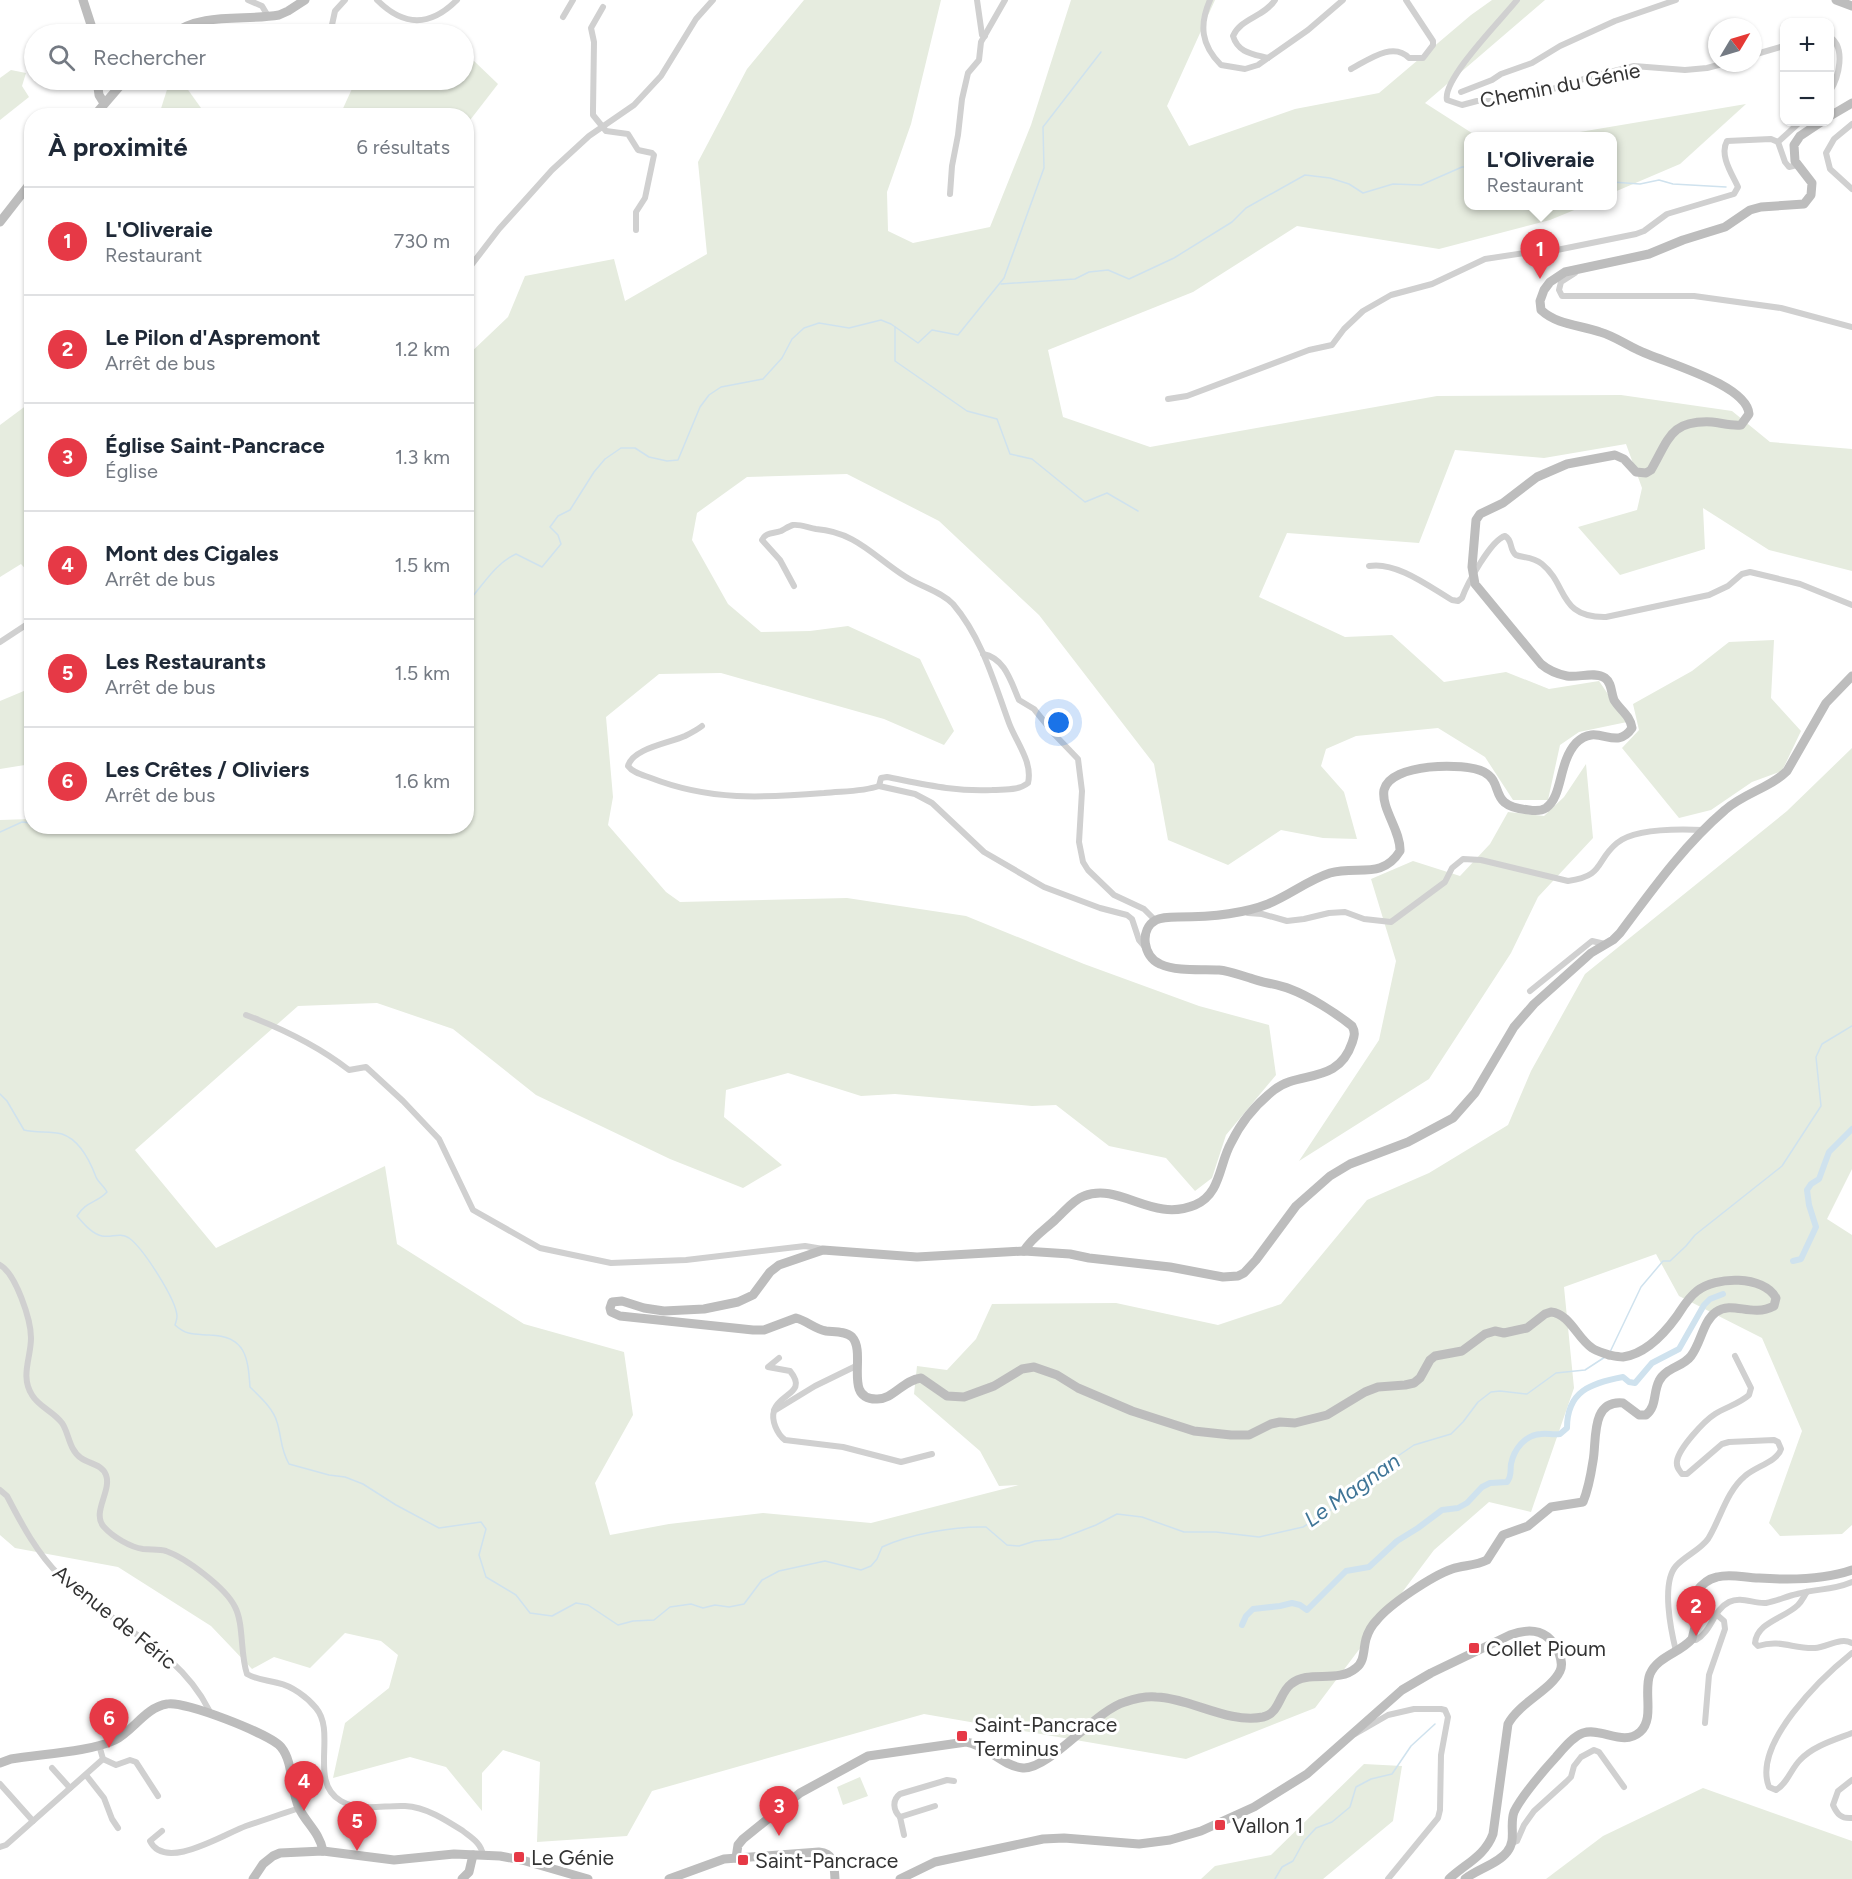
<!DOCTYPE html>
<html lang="fr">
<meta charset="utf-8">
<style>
:root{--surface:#fff;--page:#f2f2f3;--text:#1f2937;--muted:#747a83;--line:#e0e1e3;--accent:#e63946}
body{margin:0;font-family:Figtree,sans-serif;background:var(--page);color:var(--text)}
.controls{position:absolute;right:18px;top:18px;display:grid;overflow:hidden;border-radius:12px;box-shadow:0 2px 4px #0004}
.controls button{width:54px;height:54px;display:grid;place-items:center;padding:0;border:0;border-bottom:2px solid var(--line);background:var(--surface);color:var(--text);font:30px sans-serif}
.compass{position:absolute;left:1708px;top:18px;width:54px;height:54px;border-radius:50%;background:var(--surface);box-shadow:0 2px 4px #0004;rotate:52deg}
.you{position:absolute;left:1059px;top:723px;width:21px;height:21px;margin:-15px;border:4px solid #fff;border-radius:50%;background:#1a73e8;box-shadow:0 0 0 9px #1a73e833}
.badge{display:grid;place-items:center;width:39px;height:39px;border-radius:50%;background:var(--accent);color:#fff;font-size:20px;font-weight:700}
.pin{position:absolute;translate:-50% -50px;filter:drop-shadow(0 2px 3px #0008)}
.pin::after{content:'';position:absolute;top:32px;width:21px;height:18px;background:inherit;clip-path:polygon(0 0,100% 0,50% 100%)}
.popup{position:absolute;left:1464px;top:132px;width:153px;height:78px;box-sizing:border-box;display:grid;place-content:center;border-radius:12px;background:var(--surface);filter:drop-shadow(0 2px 4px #0005);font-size:20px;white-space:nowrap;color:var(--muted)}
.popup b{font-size:22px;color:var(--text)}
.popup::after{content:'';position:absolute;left:50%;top:100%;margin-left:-12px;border:12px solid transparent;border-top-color:var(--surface)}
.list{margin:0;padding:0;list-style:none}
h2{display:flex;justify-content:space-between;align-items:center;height:78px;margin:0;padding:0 24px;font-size:26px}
h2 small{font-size:20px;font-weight:400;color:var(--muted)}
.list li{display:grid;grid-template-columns:39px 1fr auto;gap:18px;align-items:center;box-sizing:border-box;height:108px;padding:0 24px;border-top:2px solid var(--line)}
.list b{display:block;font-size:22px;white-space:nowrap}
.list p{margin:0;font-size:20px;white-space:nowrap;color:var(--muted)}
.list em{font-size:20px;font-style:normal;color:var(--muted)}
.icon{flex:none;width:33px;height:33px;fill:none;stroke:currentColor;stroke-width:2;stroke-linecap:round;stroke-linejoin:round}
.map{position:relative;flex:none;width:1852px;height:1879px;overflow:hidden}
.search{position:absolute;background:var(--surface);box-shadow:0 2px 4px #0004;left:24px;top:24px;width:450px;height:66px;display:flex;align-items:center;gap:15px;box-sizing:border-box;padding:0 21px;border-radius:33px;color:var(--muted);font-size:22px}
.panel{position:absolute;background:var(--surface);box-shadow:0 2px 4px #0004;left:24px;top:108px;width:450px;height:726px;border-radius:24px}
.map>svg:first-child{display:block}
.green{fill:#e6ecdf}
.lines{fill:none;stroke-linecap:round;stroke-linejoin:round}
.stream{stroke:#cfe2ee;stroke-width:1.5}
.canal{stroke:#cfe2ee;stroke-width:6}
.street{stroke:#d0d0d0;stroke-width:6}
.secondary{stroke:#bdbdbd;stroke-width:9}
.poi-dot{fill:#e63946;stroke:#fff;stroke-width:2}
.labels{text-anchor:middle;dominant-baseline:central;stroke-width:6;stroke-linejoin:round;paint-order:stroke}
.street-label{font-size:21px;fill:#333;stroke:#fff}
.poi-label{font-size:21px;fill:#333;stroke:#fff;text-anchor:start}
.water-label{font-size:22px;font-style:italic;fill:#3f7597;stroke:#fff}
</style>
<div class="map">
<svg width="1852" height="1879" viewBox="0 0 1852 1879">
<rect width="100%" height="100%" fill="#fff"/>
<g class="green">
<polygon points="804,0 941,0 911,124 887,192 888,231 913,243 990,227 1031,125 1071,0 1215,0 1167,106 1189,146 1295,109 1379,93 1471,15 1492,0 1545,0 1425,103 1475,135 1496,136 1468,136 1468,206 1584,206 1550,220 1439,249 1297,226 1193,292 1048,350 1063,417 1150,447 1437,396 1621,395 1732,411 1770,442 1852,449 1852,571 1769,550 1703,508 1705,549 1620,575 1578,527 1637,510 1642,488 1626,444 1544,458 1455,450 1419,543 1287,533 1259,597 1345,637 1392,635 1444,682 1506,672 1549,689 1599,681 1627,722 1579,732 1560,745 1548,800 1513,800 1485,757 1438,728 1356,736 1326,749 1321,766 1344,792 1357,839 1323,838 1281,830 1228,865 1168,840 1154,764 1039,615 939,521 847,474 747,477 697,513 692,540 728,604 761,632 810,631 848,626 920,659 954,731 944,745 884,719 721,673 659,674 606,717 613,797 608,825 666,892 680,902 847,898 966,916 1084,964 1199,1006 1269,1025 1276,1075 1226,1135 1212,1178 1195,1191 1166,1158 1109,1146 1056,1105 1032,1106 895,1094 861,1096 788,1073 726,1090 724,1117 782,1165 743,1188 670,1159 536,1095 453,1029 377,1003 298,1006 135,1150 216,1248 385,1166 397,1244 524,1324 624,1352 633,1415 595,1483 610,1535 669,1524 763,1513 871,1523 1019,1485 999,1486 980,1451 914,1394 917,1366 947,1370 976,1339 992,1304 1116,1303 1218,1325 1281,1304 1367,1200 1429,1173 1508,1125 1531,1071 1585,974 1787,811 1852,748 1852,1169 1827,1219 1852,1235 1852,1525 1842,1534 1780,1536 1769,1523 1802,1431 1762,1338 1679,1296 1656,1254 1564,1287 1574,1388 1531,1512 1489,1502 1434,1550 1315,1708 1186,1759 924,1714 652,1791 627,1836 537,1842 540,1762 503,1750 482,1773 482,1811 446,1767 410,1757 333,1778 345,1723 389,1688 398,1655 381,1641 345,1633 310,1668 274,1657 252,1669 211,1626 118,1567 15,1548 0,1535 0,820 31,819 32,826 466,826 467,356 508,317 525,276 614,259 625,301 707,254 698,162 747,69"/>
<polygon points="474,61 498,84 467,124 466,116 340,115 356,80 464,80 464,63"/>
<polygon points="11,70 26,73 22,86 29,97 0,120 0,78"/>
<polygon points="170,80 181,80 206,115 159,115"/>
<polygon points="1746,104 1680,164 1612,193 1612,136 1556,136"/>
<polygon points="31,402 31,575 21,564 0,577 0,425"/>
<polygon points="1774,640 1771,698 1801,731 1782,771 1752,782 1711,810 1679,818 1622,748 1639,730 1633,704 1692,671 1729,642"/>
<polygon points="31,688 31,764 0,769 0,701"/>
<polygon points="1586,764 1593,838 1538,897 1511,953 1429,1079 1299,1161 1379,1040 1396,961 1371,879 1413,861 1460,876 1490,844 1508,812 1544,816 1564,797"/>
<polygon points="1364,1764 1402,1766 1393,1821 1323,1879 1201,1879 1215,1866 1271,1855"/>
<polygon points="860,1777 868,1796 843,1805 837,1787"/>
<polygon points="1703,1788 1852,1841 1852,1879 1546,1879 1603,1836"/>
</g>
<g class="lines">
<g class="stream">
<polyline points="1612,182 1640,184 1659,180 1673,184 1726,187"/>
<polyline points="1001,284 1075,279 1089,272 1108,270 1129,279 1174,258 1232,222 1246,208 1305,175 1330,178 1349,184 1363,193 1393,184 1421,185 1462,167 1468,167"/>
<polyline points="895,327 895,361 967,411 997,419 1010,454 1032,459 1085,502 1107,493 1138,511"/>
<path d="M466,604c16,-17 28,-40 50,-50l26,13 19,-23 -3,-9 -8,-8 8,-11 12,-6 24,-38 11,-13 16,-11h14l14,9 18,4 11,-1 22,-53 9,-12 12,-8 42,-8 19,-21 10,-19 12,-11 15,-5 30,5 32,-8 10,4 27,19 14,-13 26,5 46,-57 40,-110 -1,-41 58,-75"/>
<polyline points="0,832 22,822 32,823"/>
<path d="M0,1094l7,7 17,29c13,3 26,1 38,4 18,6 28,27 34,43 2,5 8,9 11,15 -10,11 -21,9 -30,24 6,7 15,18 25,20 10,2 17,-4 27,2 14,10 47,61 48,78 0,3 -1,6 -2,9 12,11 20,9 35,10 36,1 38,23 40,52 10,10 23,21 27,35 5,16 3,26 12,42l40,11 16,2 18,7 33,21 43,23 42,-6 5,7 -7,26 7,22 30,18 14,18 22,3 24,-13 12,2 30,20 15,-4 21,-1 16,-13 21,-3 12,4 12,-3 14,2 15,-3 18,-24 17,-9 46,-10 36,9 10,-4 6,-7 5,-12c28,-13 73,-21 104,-20l21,18 12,1 16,-5 25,-2 36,-14 21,-11 25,3 42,15h32l43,5 44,-10 29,-18 21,-20 25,-15 17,-16 19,-13 37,-11 12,-12 15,-20 13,-10 9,-1 27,3 29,-21 29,-3 20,-13"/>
<polyline points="1610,1352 1641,1287 1663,1261 1670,1261 1686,1246 1695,1235 1782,1166 1821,1106 1816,1057 1822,1044 1852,1026"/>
<polyline points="1275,1879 1282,1867 1293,1861 1304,1841 1316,1828 1332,1822 1350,1807 1356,1787 1371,1779 1392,1774 1411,1746 1435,1724"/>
</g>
<g class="canal">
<polyline points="1793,1261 1801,1259 1816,1227 1809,1205 1807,1190 1811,1184 1819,1179 1829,1152 1852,1129"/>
<path d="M1242,1625l4,-9 7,-7 27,-3 12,-3 8,2 7,5 39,-39 23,-4 28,-26 21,-13 24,-18 16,-2 9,-5 15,-16 8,-4 17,-1c5,-6 3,-11 4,-18 3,-15 14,-29 30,-30 6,-1 12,1 19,0l7,-6c0,-37 24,-45 56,-51l6,5 6,1 17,-20 27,-14 25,-44 6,-6 13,-5"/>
</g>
<g class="street">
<polyline points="248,0 262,6 268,16"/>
<path d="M377,0c27,27 53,27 80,0"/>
<polyline points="977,0 982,35 985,36"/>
<path d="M1210,0c-11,25 -9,45 11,65l24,4 13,-4 50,-35 35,-30"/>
<path d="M1517,0c-14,18 -75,79 -70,100l15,5 15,-4h28l63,-16 18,-7 48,-12 51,4 22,-2 19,-5"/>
<polyline points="603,7 591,28 594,42 593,110 593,115 606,131 628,134 638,150 652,153 654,155 645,198 636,212 636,230"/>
<polyline points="563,17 573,0"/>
<polyline points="330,34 335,11 345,0"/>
<polyline points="353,34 361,29 372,32"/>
<path d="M1830,37c16,11 9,40 0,54"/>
<polyline points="1753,55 1784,46"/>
<path d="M1268,58c-15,-4 -30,-5 -35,-22 8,-18 31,-19 42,-36"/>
<path d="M1351,69c17,-9 42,-28 58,-11h14l10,-13v-4l-27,-41"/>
<polyline points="1461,92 1492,80 1501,74 1532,63 1560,46 1615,21 1676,0"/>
<polyline points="1852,124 1834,139 1826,153 1830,169 1852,189"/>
<polyline points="1797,165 1789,167 1785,162 1778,142 1800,122"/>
<polyline points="950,194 952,166 958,135 962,99 968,73 979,60 981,42 1005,0"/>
<polyline points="466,272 499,229 552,170 589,136 634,105 661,76 696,19 713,0"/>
<polyline points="1575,273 1561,282 1559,290 1562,296 1694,296 1781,308 1852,327"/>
<path d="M1168,399l19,-3 122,-46 23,-5 12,-16 19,-18 28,-16 41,-11 53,-25 46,-7 11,1 94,-19 8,-3 23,-17 67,-20 4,-7c-6,-13 -19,-32 -11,-46l44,-2 7,3"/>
<path d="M1369,566c27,-5 61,21 83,34l6,1 4,-3c5,-14 29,-58 43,-62 8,4 4,14 11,19 6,3 16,1 26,9 26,21 16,54 64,53l103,-22 19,-9 14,-12 8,-2 50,12 52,21"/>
<path d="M794,586l-14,-26 -18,-20c4,-8 11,-6 19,-9 4,-2 8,-5 12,-6 7,-1 16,3 23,4 40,3 58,28 90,48 15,10 35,14 47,27 29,34 41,78 56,119 7,19 24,39 19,60 -10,8 -23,6 -36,7 -37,2 -69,-6 -105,-13l-6,1 -2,8 36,8 17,9 52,49 60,35 56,21 27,7 5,4 7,21 6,7"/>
<polyline points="0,642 32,621"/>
<path d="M983,654c22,4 28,28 36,46l15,9 21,26 23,24 4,32 -3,51 4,20 5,8 26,25 30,14 11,11"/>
<path d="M702,726c-5,4 -11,7 -17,10 -15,7 -52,12 -57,30 5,7 15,9 23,12 59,23 112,20 173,15 18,-2 38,-1 55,-7"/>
<path d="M1248,913l14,1 25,7 17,-2 25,-6 16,-1 19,7 27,3 54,-40 7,-14 11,-9 18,1 87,21c37,-5 27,-20 49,-38 18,-15 64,-14 86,-13"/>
<polyline points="1530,991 1592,941 1605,944"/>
<path d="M246,1015c37,14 72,31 103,55l17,-3 37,34 36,38 34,71 67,38 71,15 75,-3 119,-14 18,3"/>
<path d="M0,1265c16,9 31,55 31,73 0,20 -11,38 1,57 7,12 21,16 30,28 7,10 7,27 19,35 8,6 21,6 25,17 6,16 -15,38 -2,52 9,10 26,20 39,22 8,1 16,0 23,2 20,7 60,37 69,56 9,17 5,47 12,67 10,6 20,6 31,9 14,3 29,14 38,25 21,25 -8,74 25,93 19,11 43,4 64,5 21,1 41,14 58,25 9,7 18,12 20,24"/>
<path d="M858,1365l-43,21 -41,25c-3,9 3,23 11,29l58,7 58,15 31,-8"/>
<path d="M774,1410c6,-17 34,-17 16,-39l-22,-4 11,-9"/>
<path d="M0,1490l7,6c15,29 30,57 53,80 48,48 117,70 149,134v3"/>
<path d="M1807,1592c-3,4 -5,9 -9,13 -13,13 -41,17 -43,38l3,3c23,-7 35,3 57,2 12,-1 26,-11 37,-5"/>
<path d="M1692,1639l4,1c16,-9 17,-30 33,-38 12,-6 25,2 37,1 11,-2 21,-7 31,-9 21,-6 34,-3 55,-12"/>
<path d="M1676,1651c-5,-20 -15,-68 0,-85 9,-10 24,-16 32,-27 13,-21 18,-47 37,-63 10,-9 33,-15 36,-27l-3,-7 -4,-2 -45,2 -7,2 -35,30h-5c-3,-4 -6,-7 -5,-13 2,-13 27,-40 38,-47 11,-7 24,-10 34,-19l2,-7 -16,-32"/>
<path d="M1852,1653c-30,24 -100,91 -83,134l7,3c11,-6 15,-21 24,-30 13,-14 34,-20 52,-27"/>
<polyline points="1705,1723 1709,1675 1725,1629 1724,1621 1716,1614"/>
<polyline points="1355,1734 1388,1715 1414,1709 1441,1709 1445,1710 1448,1717 1441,1755 1440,1810 1438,1818 1388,1879"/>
<polyline points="103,1759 116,1765 130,1760 136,1762 158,1796"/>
<polyline points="52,1768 70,1788"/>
<polyline points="86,1775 104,1798 112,1819 118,1828"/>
<path d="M1852,1780l-14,11 -5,14c4,9 8,14 19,13"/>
<polyline points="0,1784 33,1821"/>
<path d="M900,1817c-7,-7 -8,-17 0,-23l47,-14 7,1"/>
<path d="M162,1831l-12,10c15,31 74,-7 96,-15 18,-6 36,-12 53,-18"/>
<polyline points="904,1835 900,1817 935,1806"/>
<polyline points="1512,1843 1517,1841 1524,1825 1534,1811 1566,1782 1571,1777 1574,1766 1581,1757 1594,1750 1599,1752 1624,1787"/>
<polyline points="0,1847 6,1845 103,1759 99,1745"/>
</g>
<g class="secondary">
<polyline points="83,0 94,34"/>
<polyline points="1836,0 1852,6"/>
<path d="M173,34c28,-22 72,-13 106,-19l9,-4 17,-11"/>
<polyline points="97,80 99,95 104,103"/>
<polyline points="94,116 125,80"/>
<polyline points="1830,116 1852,103"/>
<polyline points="0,222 32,181"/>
<path d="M1024,1251c7,-13 22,-22 32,-32 9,-8 17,-19 28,-23 36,-14 68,27 111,9 26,-11 24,-41 36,-62 10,-21 24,-38 43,-53 25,-20 64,-5 78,-47 2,-6 4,-10 0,-17 -16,-13 -43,-30 -62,-37 -13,-5 -27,-6 -40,-11 -11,-3 -20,-7 -31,-8 -19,-1 -41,2 -59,-6 -17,-7 -21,-35 -4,-44 6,-3 16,-3 22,-3 30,0 62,-2 90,-13 22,-9 40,-24 62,-31 27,-8 52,7 70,-22 1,-20 -19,-42 -16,-61 6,-27 81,-28 100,-18 22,12 2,34 45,38 6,1 12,1 17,-2 17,-12 12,-45 30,-65 22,-22 39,10 56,-15 -2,-13 -12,-18 -18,-28 -3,-7 -2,-17 -9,-22 -10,-7 -27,0 -38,-2 -10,-2 -19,-6 -26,-12l-66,-80 -3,-17 4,-47 4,-6 23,-11 34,-26 30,-13 48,-9 9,4 12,13 10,1 5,-3c18,-31 19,-50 61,-48 10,1 19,4 29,3l8,-11c-2,-30 -87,-52 -111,-64 -13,-6 -24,-14 -38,-18 -20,-7 -43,-7 -59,-22l-1,-9 4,-11 6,-8 15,-10 84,-18 34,-14 42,-13 25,-17 11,-3 43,-3 7,-9 1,-12 -17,-22 -1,-16 6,-9 21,-14"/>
<path d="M0,1763l11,-4c29,-5 79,-7 104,-19 18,-9 31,-33 52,-36 16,-4 103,30 114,43 13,16 9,42 18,61 7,15 21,25 24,43"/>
<path d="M736,1858l2,-13 5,-6 57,-46 68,-37 98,-14c21,3 36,24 57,26 26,2 73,-58 102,-66 9,-3 21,-6 31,-5 34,1 72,27 107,20 17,-4 16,-24 28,-33 18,-15 46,0 65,-16 9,-7 7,-18 10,-29 2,-7 6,-14 11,-19 13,-16 55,-44 75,-51 11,-4 23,-3 35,-9l16,-25 25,-9 23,-19 32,-5c5,-12 8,-28 10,-41 4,-20 -3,-61 30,-58l16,12h7c11,-9 7,-22 13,-34 6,-13 24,-14 32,-25 10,-13 12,-35 25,-44 17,-12 35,6 58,-6l2,-8c-12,-23 -61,-22 -79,-7 -9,7 -14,16 -20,25 -13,18 -32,38 -54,41 -5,0 -9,-1 -14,-2 -5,-2 -13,-4 -17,-7 -15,-10 -22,-34 -41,-36l-6,2 -18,14 -23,5 -9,-2 -10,3 -23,17 -27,5 -5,4 -10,18 -6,5 -9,2 -27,2 -13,5 -38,23 -32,8 -15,-1 -9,2 -22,11h-18l-37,-4 -62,-20 -54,-23 -21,-13 -23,-8 -12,2 -28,17 -30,11 -17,-1 -26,-18c-18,2 -28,22 -45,21 -33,0 -9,-46 -24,-62 -6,-6 -18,-5 -26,-6 -11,-2 -19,-10 -30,-13l-32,12h-11l-133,-14 -9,-4 -1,-4 2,-6 10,-1 22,7 20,3 40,-2 34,-7 15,-7 17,-23 9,-7 44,-15 94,7 107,-6 46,3 19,4 81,9 53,10 15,-1 6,-3 12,-13 40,-54 34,-30 20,-12 58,-22 45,-24 22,-25 39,-66 20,-23 57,-51 22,-13 7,-7c32,-43 64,-88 105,-123 19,-17 45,-22 62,-39l39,-68 26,-27"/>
<polyline points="253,1879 263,1864 273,1856 280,1853 323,1851 394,1860 454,1854 500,1856 522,1860 588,1879"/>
<polyline points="462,1879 469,1872 473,1855"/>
<path d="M669,1879l55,-20 95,-7c16,1 15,14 16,27"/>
<path d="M900,1879l35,-17 108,-23 21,-1 75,6 31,-4 31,-9 53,-24 53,-33 95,-84 29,-17 79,-38c22,-8 39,-5 49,18 2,6 4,12 1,18 -9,19 -41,32 -52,53l-15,110c-8,22 -28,30 -44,45"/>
<path d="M1465,1879c12,-10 33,-15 42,-27 10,-12 2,-26 7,-40 7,-15 30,-42 42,-55 7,-8 16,-20 27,-24 19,-6 40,14 57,-1 15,-13 3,-41 10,-58 8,-18 30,-21 42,-35l3,-12v-34c6,-8 12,-14 22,-16 14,-4 28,1 42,1 29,2 65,2 93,-8"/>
</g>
</g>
<g class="poi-dot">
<rect x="1468" y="1642" width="12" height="12" rx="3"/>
<rect x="956" y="1730" width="12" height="12" rx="3"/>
<rect x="1214" y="1819" width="12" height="12" rx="3"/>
<rect x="513" y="1851" width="12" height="12" rx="3"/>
<rect x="737" y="1854" width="12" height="12" rx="3"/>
</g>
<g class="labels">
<g class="street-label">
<text transform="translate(1560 85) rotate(-11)">Chemin du Génie</text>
<text transform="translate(115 1617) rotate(39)">Avenue de Féric</text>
</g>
<g class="poi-label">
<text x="1486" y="1648">Collet Pioum</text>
<text x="974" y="1724">Saint-Pancrace<tspan x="974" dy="24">Terminus</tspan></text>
<text x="1232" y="1825">Vallon 1</text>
<text x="531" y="1857">Le Génie</text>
<text x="755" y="1860">Saint-Pancrace</text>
</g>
<g class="water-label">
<text transform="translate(1352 1490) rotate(-35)">Le Magnan</text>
</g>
</g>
</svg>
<div class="controls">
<button>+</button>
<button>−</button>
</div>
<svg class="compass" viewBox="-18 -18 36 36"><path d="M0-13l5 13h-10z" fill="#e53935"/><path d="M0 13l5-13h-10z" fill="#747a83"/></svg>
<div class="you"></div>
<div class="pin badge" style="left:1540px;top:279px">1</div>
<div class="popup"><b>L'Oliveraie</b>Restaurant</div>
<div class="pin badge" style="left:1696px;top:1636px">2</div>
<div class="pin badge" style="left:779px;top:1836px">3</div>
<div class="pin badge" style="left:304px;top:1811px">4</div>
<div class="pin badge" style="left:357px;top:1851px">5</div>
<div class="pin badge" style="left:109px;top:1748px">6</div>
<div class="search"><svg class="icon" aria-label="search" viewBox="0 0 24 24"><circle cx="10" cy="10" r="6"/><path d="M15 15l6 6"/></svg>Rechercher</div>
<section class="panel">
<h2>À proximité<small>6 résultats</small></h2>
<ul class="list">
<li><span class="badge">1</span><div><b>L'Oliveraie</b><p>Restaurant</p></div><em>730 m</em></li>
<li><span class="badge">2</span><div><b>Le Pilon d'Aspremont</b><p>Arrêt de bus</p></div><em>1.2 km</em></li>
<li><span class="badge">3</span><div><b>Église Saint-Pancrace</b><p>Église</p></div><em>1.3 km</em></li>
<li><span class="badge">4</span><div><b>Mont des Cigales</b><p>Arrêt de bus</p></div><em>1.5 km</em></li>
<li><span class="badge">5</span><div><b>Les Restaurants</b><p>Arrêt de bus</p></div><em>1.5 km</em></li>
<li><span class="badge">6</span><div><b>Les Crêtes / Oliviers</b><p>Arrêt de bus</p></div><em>1.6 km</em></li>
</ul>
</section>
</div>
